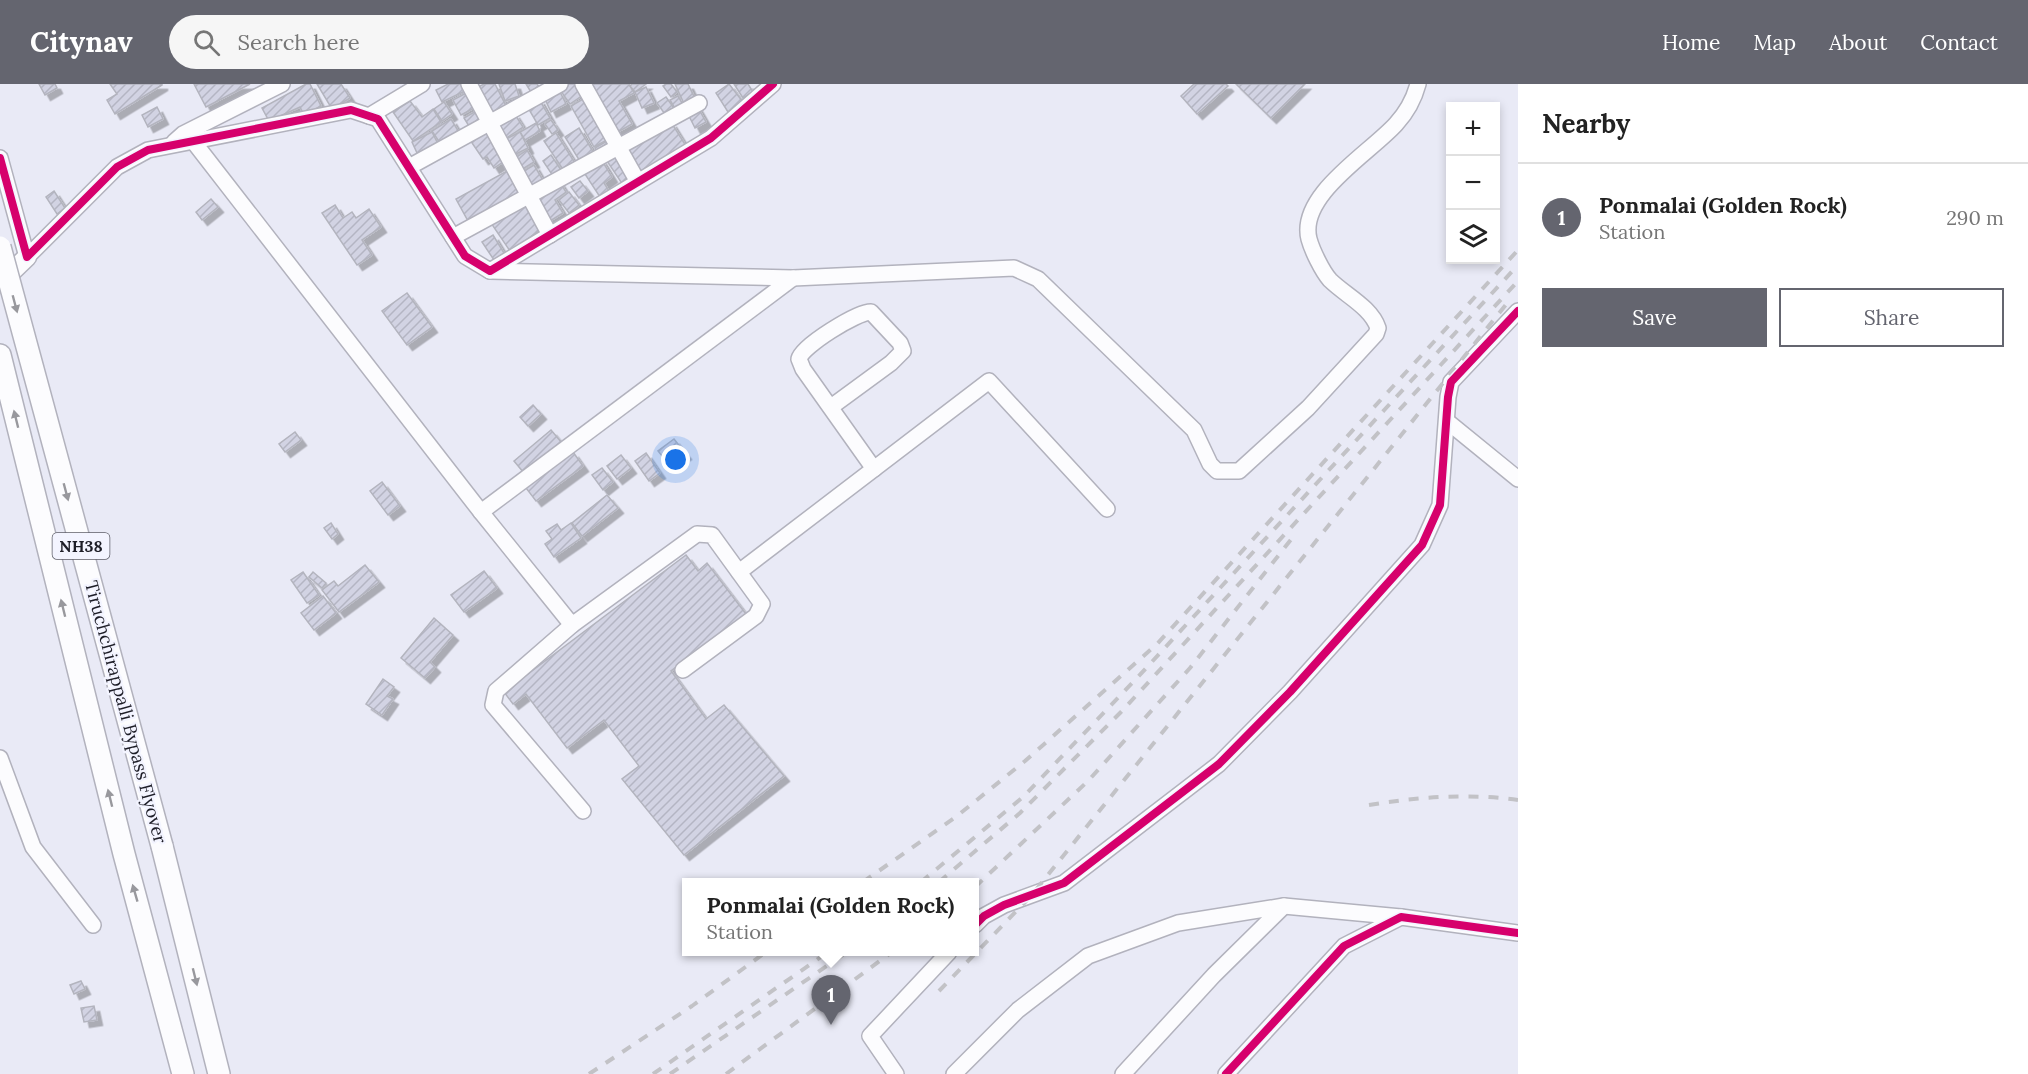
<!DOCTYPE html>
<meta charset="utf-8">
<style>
:root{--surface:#fff;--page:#f6f6f6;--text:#222;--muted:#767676;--line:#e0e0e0;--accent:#64656f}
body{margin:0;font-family:Lora,serif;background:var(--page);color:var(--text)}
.controls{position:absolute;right:18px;top:18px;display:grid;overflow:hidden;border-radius:0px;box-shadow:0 3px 9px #0003}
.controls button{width:54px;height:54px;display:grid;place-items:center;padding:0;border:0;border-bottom:2px solid var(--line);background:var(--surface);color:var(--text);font:30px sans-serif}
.you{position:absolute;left:676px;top:376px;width:21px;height:21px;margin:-15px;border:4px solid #fff;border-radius:50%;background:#1a73e8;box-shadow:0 0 0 9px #1a73e833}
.badge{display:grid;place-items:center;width:39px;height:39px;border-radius:50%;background:var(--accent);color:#fff;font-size:20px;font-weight:700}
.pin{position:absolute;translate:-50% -50px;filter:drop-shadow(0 2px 3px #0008)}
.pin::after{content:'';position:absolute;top:32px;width:21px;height:18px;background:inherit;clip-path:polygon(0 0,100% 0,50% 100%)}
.popup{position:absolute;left:682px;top:794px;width:297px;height:78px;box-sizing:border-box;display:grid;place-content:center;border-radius:0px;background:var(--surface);filter:drop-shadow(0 2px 4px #0005);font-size:20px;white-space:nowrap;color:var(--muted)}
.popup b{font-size:22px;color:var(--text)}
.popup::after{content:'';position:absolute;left:50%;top:100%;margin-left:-12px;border:12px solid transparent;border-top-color:var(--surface)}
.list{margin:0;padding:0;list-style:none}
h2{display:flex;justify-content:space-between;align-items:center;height:78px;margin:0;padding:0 24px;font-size:26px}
h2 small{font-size:20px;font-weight:400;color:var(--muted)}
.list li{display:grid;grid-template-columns:39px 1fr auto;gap:18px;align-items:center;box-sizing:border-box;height:108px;padding:0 24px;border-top:2px solid var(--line)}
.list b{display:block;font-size:22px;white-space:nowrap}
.list p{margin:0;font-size:20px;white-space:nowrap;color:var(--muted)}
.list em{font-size:20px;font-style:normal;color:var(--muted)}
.actions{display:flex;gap:12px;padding:18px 24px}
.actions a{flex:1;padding:14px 0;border:2px solid var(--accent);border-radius:0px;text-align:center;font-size:21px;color:var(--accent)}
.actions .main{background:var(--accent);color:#fff}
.icon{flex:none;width:33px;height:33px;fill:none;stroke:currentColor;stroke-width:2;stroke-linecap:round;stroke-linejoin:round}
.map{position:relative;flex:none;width:1518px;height:990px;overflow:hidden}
header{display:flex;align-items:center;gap:36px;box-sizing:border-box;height:84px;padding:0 30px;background:var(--accent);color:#fff}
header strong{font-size:28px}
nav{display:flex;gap:33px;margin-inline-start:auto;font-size:21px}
.search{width:420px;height:54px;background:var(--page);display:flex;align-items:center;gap:15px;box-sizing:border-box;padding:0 21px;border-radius:33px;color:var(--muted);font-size:22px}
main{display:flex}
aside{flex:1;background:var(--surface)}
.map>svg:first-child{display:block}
.building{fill:url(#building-hatch);stroke:#b3b4be;stroke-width:1.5;filter:url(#shadow)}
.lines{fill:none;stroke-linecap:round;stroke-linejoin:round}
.minor-casing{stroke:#b2b2bd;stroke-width:18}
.major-casing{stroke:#b2b2bd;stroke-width:21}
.highway-casing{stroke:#b2b2bd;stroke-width:24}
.minor{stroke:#fcfcfe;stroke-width:15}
.major{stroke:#fcfcfe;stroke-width:18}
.highway{stroke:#fcfcfe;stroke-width:21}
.rail{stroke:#c2c2c6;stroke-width:4;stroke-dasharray:10 10;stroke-linecap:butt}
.highway-bridge-casing{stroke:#b2b2bd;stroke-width:24;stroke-linecap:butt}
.highway-bridge{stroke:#fcfcfe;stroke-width:21}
.cycleway-casing{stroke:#f3f4ff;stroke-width:11}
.cycleway{stroke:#d6006c;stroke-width:8}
.oneway{fill:#98989d}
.labels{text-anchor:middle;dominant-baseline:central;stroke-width:4.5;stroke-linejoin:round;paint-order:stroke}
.shield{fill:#f3f4ff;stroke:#5d5e68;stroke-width:1.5}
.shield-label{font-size:16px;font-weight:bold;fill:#1d1d27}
.street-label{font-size:18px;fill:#1d1d27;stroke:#f3f4ff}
</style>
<header>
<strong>Citynav</strong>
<div class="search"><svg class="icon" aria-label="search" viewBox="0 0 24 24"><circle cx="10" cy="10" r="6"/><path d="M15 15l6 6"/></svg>Search here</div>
<nav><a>Home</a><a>Map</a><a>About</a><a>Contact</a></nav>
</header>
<main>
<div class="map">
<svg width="1518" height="990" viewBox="0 0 1518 990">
<defs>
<pattern id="building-hatch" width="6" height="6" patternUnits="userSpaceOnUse" patternTransform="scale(1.5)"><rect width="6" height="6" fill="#d2d3e3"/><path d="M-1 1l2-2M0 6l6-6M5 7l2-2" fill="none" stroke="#b4b5c3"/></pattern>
<filter id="shadow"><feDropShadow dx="5.5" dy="5.5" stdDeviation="0" flood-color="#0004"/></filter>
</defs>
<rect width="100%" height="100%" fill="#e9eaf6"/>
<g class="building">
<polygon points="39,0 55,0 57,4 45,11"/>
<polygon points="110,0 162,0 162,1 115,30 107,16 117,10"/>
<polygon points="194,0 250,0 206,23"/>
<polygon points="306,0 310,0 321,22 304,31 300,23 269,37 262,24"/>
<polygon points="317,0 341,0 350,14 332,25"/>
<polygon points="448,0 462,0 465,7 442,18 436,6"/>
<polygon points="484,0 495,0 508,26 491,34 476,4"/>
<polygon points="499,0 515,0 519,12 505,17"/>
<polygon points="526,0 537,0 543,8 534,13"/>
<polygon points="568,0 575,0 583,11 570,20 560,6"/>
<polygon points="589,0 629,0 634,9 619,17 632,40 616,49"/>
<polygon points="632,0 646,0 635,8 630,2"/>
<polygon points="666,0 671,0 677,8 671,13 663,2"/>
<polygon points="675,0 688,0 697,19 686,24"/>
<polygon points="729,0 743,18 728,28 716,9"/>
<polygon points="734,0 748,0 753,8 743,14"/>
<polygon points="1194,0 1226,0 1228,2 1197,30 1181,12"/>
<polygon points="1236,0 1305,0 1271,34"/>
<polygon points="646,3 654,19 642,24 635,8"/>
<polygon points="559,6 566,20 551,28 544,13"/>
<polygon points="470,7 478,22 461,31 453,16"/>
<polygon points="678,12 685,24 677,28 670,16"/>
<polygon points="666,13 676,27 667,33 657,19"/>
<polygon points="539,15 550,34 538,41 527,22"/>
<polygon points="583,15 607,56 594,63 571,22"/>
<polygon points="410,17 422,33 433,25 441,38 413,57 393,28"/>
<polygon points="444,18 452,30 442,37 434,25"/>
<polygon points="697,22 706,38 695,44 687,28"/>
<polygon points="157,23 163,35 148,43 142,31"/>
<polygon points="478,26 486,38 472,47 464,34"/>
<polygon points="514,29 523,43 505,55 496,41"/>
<polygon points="451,35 460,50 442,62 432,47"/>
<polygon points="551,36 558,46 552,50 545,40"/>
<polygon points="671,38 686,62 641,91 626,66"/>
<polygon points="536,39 540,47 525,56 520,48"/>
<polygon points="579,44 595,71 581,79 565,53"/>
<polygon points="486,45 506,76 494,84 487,73 483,75 470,56"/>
<polygon points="432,48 440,64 418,71 412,58"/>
<polygon points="520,48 528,64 512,72 504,56"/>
<polygon points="556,49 575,79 564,87 544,57"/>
<polygon points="607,57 611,65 599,72 595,64"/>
<polygon points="527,66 534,78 521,86 514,75"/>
<polygon points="615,68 633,94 623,101 605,74"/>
<polygon points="551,71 561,86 553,92 543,77"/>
<polygon points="601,75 612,93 604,99 609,107 600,113 583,87"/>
<polygon points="534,81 544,98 534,104 524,87"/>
<polygon points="507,87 519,109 468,137 456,115"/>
<polygon points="559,97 566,108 555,116 563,129 550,137 534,115"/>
<polygon points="580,97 588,107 579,114 571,103"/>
<polygon points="54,107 65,124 57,130 46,113"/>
<polygon points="569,108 579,121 569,129 559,116"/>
<polygon points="211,115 218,123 202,136 196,128"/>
<polygon points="524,116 543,144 510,167 491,139"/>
<polygon points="335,121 343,134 352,128 356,134 369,125 381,143 362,156 372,171 357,181 322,129"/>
<polygon points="493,151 504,169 494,176 482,158"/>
<polygon points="407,209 432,243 407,261 382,227"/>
<polygon points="533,321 541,330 528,342 520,333"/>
<polygon points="551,346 562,359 524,389 514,377"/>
<polygon points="295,348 301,356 285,368 279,360"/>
<polygon points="674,355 686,370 670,382 658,367"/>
<polygon points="573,368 583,382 536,417 526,404"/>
<polygon points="646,369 660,389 649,397 635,377"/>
<polygon points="621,371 631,384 617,395 607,382"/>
<polygon points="602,384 613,398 603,406 592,391"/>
<polygon points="382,398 400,422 388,431 370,407"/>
<polygon points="607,411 618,424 582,452 572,439"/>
<polygon points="331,439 338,450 332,455 324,444"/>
<polygon points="571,439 581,454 554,473 545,460 552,455 546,447 557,440 561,446"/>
<polygon points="686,471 698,487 707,479 746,530 671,587 706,635 724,621 784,692 684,771 622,695 639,682 604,636 567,664 526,610 513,620 504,608"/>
<polygon points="365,481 379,498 339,528 322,506 334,497 338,502"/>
<polygon points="484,487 497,504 464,528 451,511"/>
<polygon points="303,488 319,511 307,519 291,496"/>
<polygon points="313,488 326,499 322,504 309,493"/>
<polygon points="323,512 336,529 314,546 301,529"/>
<polygon points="434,534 453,551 430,578 435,583 425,594 401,574"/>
<polygon points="383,595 394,603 387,612 393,615 382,631 366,620"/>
<polygon points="81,897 85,905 74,910 70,901"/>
<polygon points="94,922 97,936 84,938 81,924"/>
</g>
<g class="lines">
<defs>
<g id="minor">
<polyline points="469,0 550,151"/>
<polyline points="583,0 638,98"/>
<polyline points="369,32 422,0"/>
<polyline points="193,57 481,428 572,541 697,450 712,451 762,520 756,532 683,586"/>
<polyline points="174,58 183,50 282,0"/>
<polyline points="0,74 27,173 117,83 148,66 351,26 378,35 465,172 490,187 711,54 773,0"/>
<polyline points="409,83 560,0"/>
<polyline points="453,153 699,19"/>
<path d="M490,187l303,7 221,-10 24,11 156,151 16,34 7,7h22l69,-63 68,-74 2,-6c-7,-21 -33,-33 -48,-48 -8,-9 -18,-30 -21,-41 -11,-44 61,-86 87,-115 11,-12 18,-25 22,-40"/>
<path d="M831,323l60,-44 12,-12 -3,-8 -29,-31c-14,0 -69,34 -72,47l4,10 71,100"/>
<polyline points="1448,338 1518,395"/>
<polyline points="481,428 793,194"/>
<polyline points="739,488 989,297 1107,425"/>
<polyline points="572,541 496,607 493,621 583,727"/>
<polyline points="0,674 33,763 93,841"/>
<polyline points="975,841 984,832 1004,821 1064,799 1219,680 1290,608 1422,461 1440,421 1448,313 1451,298 1518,227"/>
<polyline points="896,990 870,952 949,868"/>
<polyline points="954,990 1018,926 1088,872 1178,839 1284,822 1401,833"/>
<polyline points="1123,990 1214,891 1284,822"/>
<polyline points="1226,990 1344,862 1401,833 1518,849"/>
</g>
<polyline id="major" points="0,199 27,173"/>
<g id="highway">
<polyline points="0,271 124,770 183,990"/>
<polyline points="162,762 219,990"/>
</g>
</defs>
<use href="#minor" class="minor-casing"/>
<use href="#major" class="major-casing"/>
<use href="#highway" class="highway-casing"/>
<use href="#minor" class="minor"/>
<use href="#major" class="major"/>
<use href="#highway" class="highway"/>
<g class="rail">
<path d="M1369,721c50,-8 98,-12 149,-5"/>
<polyline points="863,798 957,732 1025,677 1157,560 1518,166"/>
<polyline points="921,798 1023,713 1137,594 1518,181"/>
<polyline points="939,798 1020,729 1121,628 1518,197"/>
<polyline points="975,803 1088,697 1190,584 1293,453"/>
<polyline points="939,907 1031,812 1508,218"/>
<polyline points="589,990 692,922 766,868"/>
<polyline points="653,990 828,868"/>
<polyline points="670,990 847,868"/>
<polyline points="726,990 892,868"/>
</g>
<defs>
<polyline id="highway-bridge" points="0,163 162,762"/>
</defs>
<use href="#highway-bridge" class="highway-bridge-casing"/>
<use href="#highway-bridge" class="highway-bridge"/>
<defs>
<g id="cycleway">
<polyline points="0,74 27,173 117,83 148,66 351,26 378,35 465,172 490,187 711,54 773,0"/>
<polyline points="975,841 984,832 1004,821 1064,799 1219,680 1290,608 1422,461 1440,421 1448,313 1451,298 1518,227"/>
<polyline points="1226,990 1344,862 1401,833 1518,849"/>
</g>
</defs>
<use href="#cycleway" class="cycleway-casing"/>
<use href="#cycleway" class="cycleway"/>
</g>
<defs><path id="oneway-solid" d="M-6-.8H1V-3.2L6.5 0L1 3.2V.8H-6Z" transform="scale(1.5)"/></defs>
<g class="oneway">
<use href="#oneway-solid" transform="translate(15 220) rotate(75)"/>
<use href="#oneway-solid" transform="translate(16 335) rotate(-104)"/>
<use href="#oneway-solid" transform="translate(66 408) rotate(75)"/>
<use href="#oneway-solid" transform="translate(63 524) rotate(-104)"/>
<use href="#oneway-solid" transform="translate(110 714) rotate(-104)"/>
<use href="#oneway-solid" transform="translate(135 809) rotate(-106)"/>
<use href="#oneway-solid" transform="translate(195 893) rotate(76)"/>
</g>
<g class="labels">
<rect class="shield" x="52.5" y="449" width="57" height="26" rx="4.5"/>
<g class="shield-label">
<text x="81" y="462">NH38</text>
</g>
<g class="street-label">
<text transform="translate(126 628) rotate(75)">Tiruchchirappalli Bypass Flyover</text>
</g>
</g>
</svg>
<div class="controls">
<button>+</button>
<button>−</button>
<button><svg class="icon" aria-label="layers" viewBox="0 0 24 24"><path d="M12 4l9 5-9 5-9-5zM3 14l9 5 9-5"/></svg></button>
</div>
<div class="you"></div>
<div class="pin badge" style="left:831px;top:941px">1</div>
<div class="popup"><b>Ponmalai (Golden Rock)</b>Station</div>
</div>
<aside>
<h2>Nearby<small></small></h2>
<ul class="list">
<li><span class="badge">1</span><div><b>Ponmalai (Golden Rock)</b><p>Station</p></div><em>290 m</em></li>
</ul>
<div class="actions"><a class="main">Save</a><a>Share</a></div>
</aside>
</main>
